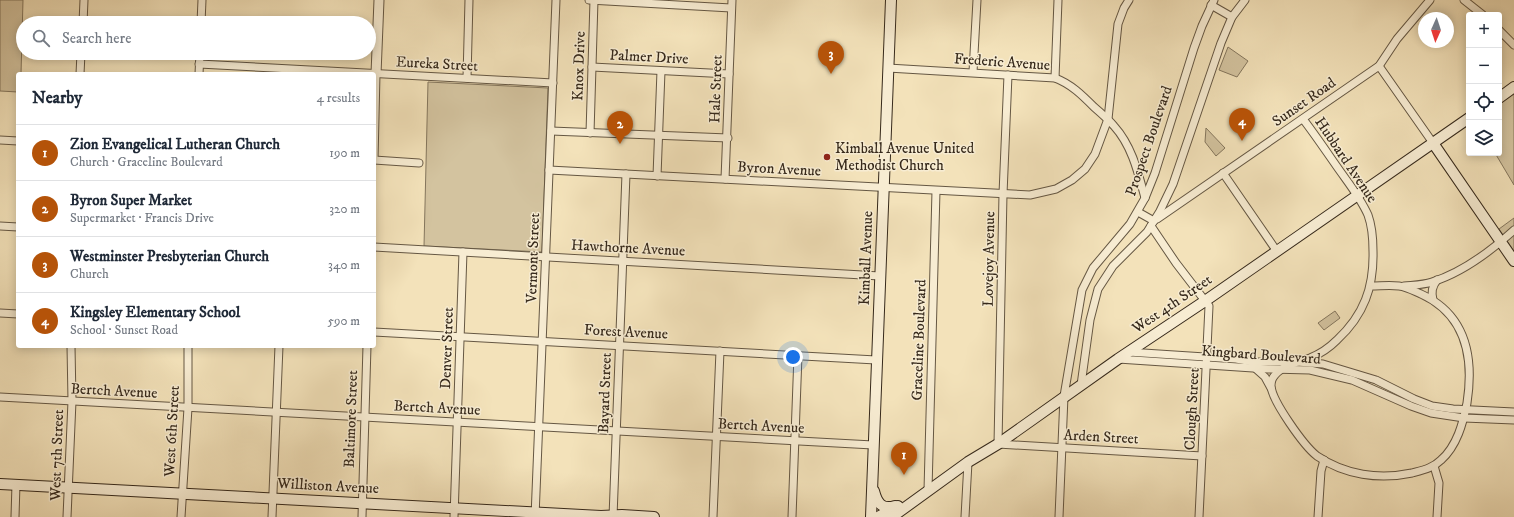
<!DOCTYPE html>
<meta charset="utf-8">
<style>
:root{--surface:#fff;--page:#f6f6f7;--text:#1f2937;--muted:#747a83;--line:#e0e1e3;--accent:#b45309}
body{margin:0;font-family:"IM FELL DW Pica",serif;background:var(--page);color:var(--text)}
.controls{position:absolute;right:12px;top:12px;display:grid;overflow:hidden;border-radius:4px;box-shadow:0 2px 10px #0003}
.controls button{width:36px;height:36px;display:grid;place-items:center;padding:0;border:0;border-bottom:1px solid var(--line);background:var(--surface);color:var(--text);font:20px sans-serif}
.compass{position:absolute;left:1418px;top:12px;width:36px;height:36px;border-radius:50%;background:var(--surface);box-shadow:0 2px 10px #0003;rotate:183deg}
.you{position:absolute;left:793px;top:357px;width:14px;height:14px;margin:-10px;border:3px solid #fff;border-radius:50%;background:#1a73e8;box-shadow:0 0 0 6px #1a73e833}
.badge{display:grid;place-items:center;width:26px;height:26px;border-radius:50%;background:var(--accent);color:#fff;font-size:13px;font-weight:700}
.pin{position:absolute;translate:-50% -33px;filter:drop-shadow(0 1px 2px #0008)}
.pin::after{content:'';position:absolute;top:21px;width:14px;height:12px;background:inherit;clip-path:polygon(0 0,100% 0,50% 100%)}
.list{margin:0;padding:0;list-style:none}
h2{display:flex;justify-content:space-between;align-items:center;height:52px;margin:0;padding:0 16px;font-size:17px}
h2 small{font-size:13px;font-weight:400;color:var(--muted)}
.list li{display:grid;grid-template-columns:26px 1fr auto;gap:12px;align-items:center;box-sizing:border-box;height:56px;padding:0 16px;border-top:1px solid var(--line)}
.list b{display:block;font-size:15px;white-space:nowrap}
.list p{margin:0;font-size:13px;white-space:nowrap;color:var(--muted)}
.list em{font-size:13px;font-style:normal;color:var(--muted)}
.icon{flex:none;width:22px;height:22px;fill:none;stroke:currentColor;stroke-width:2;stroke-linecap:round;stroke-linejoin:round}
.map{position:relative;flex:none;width:1514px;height:517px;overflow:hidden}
.search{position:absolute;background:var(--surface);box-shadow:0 2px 10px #0003;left:16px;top:16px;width:360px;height:44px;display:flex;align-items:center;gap:10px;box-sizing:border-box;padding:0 14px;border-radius:22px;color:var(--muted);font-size:15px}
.panel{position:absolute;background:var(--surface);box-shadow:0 2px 10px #0003;left:16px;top:72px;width:360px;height:276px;border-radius:4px}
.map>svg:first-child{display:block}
.green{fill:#d3c39f;stroke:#84765d}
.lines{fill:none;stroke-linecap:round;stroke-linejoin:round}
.minor-casing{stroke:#655743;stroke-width:9}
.tertiary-casing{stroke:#655743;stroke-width:11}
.secondary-casing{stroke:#36291b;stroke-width:12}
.minor{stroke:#f7ecd2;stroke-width:7}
.tertiary{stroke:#f7ecd2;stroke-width:9}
.secondary{stroke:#f7ecd2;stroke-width:10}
.poi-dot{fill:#8f2418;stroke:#f7ecd2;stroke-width:1.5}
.labels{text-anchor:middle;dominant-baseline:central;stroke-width:3;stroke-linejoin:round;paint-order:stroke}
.street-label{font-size:15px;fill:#36291b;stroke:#f7ecd2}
.poi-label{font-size:15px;fill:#36291b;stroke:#f7ecd2;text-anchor:start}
</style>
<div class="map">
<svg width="1514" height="517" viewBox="0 0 1514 517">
<rect width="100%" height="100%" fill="#f3e2ba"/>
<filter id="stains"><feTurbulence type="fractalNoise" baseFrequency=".005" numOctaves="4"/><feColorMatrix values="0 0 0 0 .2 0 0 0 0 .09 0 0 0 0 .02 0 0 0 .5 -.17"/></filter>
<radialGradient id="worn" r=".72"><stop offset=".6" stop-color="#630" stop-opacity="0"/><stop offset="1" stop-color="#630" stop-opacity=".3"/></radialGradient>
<g class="green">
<polygon points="0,0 23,0 21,74 18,74 18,92 0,91"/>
<polygon points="1228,47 1248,61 1237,77 1219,70"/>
<polygon points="428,82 548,88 542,252 424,246"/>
<polygon points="1514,93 1514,185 1495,153 1499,153 1499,103"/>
<polygon points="1206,128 1225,148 1216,156 1205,142"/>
<polygon points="1514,218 1514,251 1499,229"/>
<polygon points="1335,311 1340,318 1324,330 1318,323"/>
</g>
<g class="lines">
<defs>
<g id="minor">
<polyline points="589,0 731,8"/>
<polyline points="1464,0 1483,15"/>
<polyline points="1211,5 1232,17"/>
<polyline points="83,23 84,0"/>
<polyline points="201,23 202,0"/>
<polyline points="1499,30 1514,45"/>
<polyline points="199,64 553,83"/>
<polyline points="1379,66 1433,143"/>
<polyline points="592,67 729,74"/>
<path d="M888,68l167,10c16,6 27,17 39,29 7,6 14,12 20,19 18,20 24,46 31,72"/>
<polyline points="973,72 977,0"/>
<polyline points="80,74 81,53"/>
<polyline points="199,74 200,53"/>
<polyline points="1008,75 1003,194 998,444 1202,456"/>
<polyline points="467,78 469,0"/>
<polyline points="1055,78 1058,0"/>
<path d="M1303,119c13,17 25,35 37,52 10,14 21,28 28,44 4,11 5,24 5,36 1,36 -9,64 -36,89 -8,8 -17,14 -27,18 -11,4 -27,7 -35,17 -3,3 -4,7 -4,11 1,15 33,60 46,70 28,19 62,24 95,17 11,-3 21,-5 29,-13 16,-14 22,-37 26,-57 7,-45 0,-88 -46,-109 -7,-3 -14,-7 -22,-8 -9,-1 -19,0 -28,0"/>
<polyline points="551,131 728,138"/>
<polyline points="590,133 594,0"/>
<polyline points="0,140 18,141"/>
<polyline points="374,160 376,74"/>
<polyline points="374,160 419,163"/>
<polyline points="549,170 1030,195 1056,189 1072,180 1085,169 1095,154 1108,119 1118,24 1124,8 1129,0"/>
<polyline points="1223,173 1276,250"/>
<polyline points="657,176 661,71"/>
<polyline points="725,179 732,0"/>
<polyline points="1138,212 1154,221"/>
<polyline points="1157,219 1379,66 1397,39 1430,0"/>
<polyline points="0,226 18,227"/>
<polyline points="1151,226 1176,263 1209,306 1199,517"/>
<polyline points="374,247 880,276"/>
<path d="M1404,286c10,-1 19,-1 28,-4 29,-9 60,-32 82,-52"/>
<path d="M1433,300c-2,-8 -1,-13 4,-20"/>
<polyline points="0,313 18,314"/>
<polyline points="374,332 876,360"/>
<polyline points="1128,352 1236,359 1253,362 1297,362 1323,364 1376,380 1414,399 1432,406 1453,409 1514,412"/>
<polyline points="1118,359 1268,369 1310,370 1352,380 1411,406 1431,413 1464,418 1514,420"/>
<polyline points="1256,369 1265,377 1271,388"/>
<polyline points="1081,385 1090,320 1098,289 1113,266 1147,232 1160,211 1173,184 1221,43 1232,17 1245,0"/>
<polyline points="0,397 873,445"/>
<polyline points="1434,466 1439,483 1437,517"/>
<polyline points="928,490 936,191"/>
<polyline points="15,517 16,484"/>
<polyline points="67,517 72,401 71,346"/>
<polyline points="181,517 188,408 188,346"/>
<polyline points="272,517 279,346"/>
<polyline points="362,517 367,346"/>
<polyline points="454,517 463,252"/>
<polyline points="535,517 556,0"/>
<polyline points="613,517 626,174"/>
<polyline points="713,517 720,351"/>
<polyline points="792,517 798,355"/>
<polyline points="965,517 968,462"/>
<polyline points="1059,517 1064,396 1082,290 1093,268 1130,224 1145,198 1155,173 1194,48 1202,26 1214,0"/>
<polyline points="1318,517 1321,471 1324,460"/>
</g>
<polyline id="tertiary" points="376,74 379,0"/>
<g id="secondary">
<polyline points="1499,98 1514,87"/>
<polyline points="1433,143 1514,261"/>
<polyline points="0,484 601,516 622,515 654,517"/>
<path d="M874,491c3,12 8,19 21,15"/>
<polyline points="871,517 891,0"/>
<polyline points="878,517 898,506"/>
<polyline points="892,517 968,462 998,444 1118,359 1205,301 1469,118"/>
</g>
</defs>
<use href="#minor" class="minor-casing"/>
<use href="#tertiary" class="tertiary-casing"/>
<use href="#secondary" class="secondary-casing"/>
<use href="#minor" class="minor"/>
<use href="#tertiary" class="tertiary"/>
<use href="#secondary" class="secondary"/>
</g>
<circle class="poi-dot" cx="827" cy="157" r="4"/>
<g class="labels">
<g class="street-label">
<text transform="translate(649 57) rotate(3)">Palmer Drive</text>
<text transform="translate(1002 62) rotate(4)">Frederic Avenue</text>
<text transform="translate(437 64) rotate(3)">Eureka Street</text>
<text transform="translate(579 66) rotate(-88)">Knox Drive</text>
<text transform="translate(716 89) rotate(-88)">Hale Street</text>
<text transform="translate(1304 102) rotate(-35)">Sunset Road</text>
<text transform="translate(1149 141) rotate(-71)">Prospect Boulevard</text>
<text transform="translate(1346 160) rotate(56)">Hubbard Avenue</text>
<text transform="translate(779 169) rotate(3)">Byron Avenue</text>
<text transform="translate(628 248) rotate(3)">Hawthorne Avenue</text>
<text transform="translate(533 258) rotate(-88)">Vermont Street</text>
<text transform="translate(866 258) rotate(-88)">Kimball Avenue</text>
<text transform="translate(989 259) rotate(-89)">Lovejoy Avenue</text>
<text transform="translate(1172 304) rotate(-34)">West 4th Street</text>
<text transform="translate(626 332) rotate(3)">Forest Avenue</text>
<text transform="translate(919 340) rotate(-88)">Graceline Boulevard</text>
<text transform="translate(447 348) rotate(-88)">Denver Street</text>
<text transform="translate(1261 355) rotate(4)">Kingbard Boulevard</text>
<text transform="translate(114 391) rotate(3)">Bertch Avenue</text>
<text transform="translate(605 393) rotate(-88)">Bayard Street</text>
<text transform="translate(437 408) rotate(3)">Bertch Avenue</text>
<text transform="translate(1192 409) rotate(-87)">Clough Street</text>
<text transform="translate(351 419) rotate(-88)">Baltimore Street</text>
<text transform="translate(761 426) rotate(3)">Bertch Avenue</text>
<text transform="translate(172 431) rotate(-87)">West 6th Street</text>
<text transform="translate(1101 437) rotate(3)">Arden Street</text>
<text transform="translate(57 455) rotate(-88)">West 7th Street</text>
<text transform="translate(328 486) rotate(3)">Williston Avenue</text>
</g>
<g class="poi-label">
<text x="835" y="148">Kimball Avenue United<tspan x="835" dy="17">Methodist Church</tspan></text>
</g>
</g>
<rect width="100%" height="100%" filter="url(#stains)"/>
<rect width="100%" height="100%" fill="url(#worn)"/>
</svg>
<div class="controls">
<button>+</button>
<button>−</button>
<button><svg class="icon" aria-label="locate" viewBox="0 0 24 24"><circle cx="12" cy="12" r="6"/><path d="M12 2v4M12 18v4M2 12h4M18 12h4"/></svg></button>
<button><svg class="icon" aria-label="layers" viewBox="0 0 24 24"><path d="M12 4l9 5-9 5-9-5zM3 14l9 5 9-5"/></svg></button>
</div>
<svg class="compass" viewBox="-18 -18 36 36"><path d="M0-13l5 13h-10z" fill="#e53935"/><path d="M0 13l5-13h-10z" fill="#747a83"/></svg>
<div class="you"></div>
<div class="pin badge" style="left:904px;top:475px">1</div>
<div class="pin badge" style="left:620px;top:144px">2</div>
<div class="pin badge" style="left:831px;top:74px">3</div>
<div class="pin badge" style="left:1242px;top:141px">4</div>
<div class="search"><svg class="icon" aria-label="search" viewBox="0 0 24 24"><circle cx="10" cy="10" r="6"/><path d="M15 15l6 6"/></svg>Search here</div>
<section class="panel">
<h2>Nearby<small>4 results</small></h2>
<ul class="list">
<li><span class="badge">1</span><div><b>Zion Evangelical Lutheran Church</b><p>Church · Graceline Boulevard</p></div><em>190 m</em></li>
<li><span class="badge">2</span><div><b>Byron Super Market</b><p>Supermarket · Francis Drive</p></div><em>320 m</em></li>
<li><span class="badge">3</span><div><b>Westminster Presbyterian Church</b><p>Church</p></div><em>340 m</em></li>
<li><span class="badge">4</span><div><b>Kingsley Elementary School</b><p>School · Sunset Road</p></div><em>590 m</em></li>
</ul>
</section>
</div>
